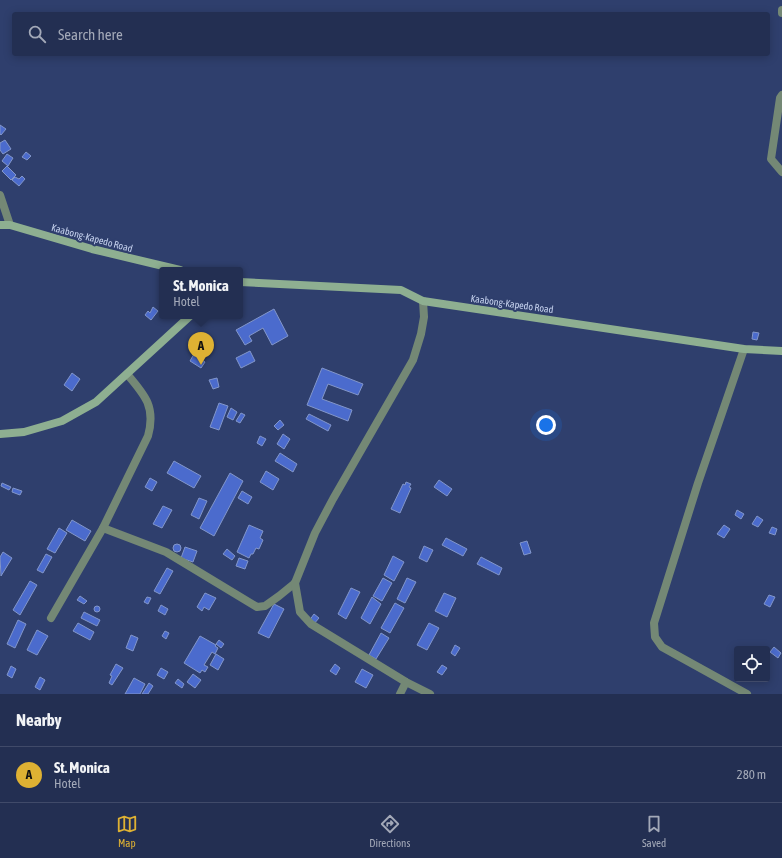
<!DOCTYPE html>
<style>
:root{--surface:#232f52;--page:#2b3759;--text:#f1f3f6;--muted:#a3a9b8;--line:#404a69;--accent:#deb133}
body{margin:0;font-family:"Asap Condensed",sans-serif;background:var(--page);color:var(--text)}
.controls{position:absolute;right:12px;bottom:12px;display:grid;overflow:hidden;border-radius:4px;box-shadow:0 2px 10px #0003}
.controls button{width:36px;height:36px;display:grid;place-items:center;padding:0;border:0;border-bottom:1px solid var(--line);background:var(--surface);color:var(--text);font:20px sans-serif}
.you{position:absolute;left:546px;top:425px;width:14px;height:14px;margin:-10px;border:3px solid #fff;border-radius:50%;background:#1a73e8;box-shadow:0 0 0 6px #1a73e833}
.badge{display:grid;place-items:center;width:26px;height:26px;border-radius:50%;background:var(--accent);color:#111;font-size:13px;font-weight:700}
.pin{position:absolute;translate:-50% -33px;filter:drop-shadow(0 1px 2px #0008)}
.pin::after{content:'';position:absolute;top:21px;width:14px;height:12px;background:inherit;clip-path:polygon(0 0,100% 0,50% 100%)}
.popup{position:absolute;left:159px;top:267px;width:84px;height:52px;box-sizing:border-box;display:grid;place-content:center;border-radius:4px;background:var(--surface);filter:drop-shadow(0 1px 3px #0005);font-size:13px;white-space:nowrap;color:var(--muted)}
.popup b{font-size:15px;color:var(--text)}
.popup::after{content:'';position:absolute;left:50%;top:100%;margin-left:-8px;border:8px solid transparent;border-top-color:var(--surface)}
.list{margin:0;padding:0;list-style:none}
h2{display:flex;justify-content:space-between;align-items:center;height:52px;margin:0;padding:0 16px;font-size:17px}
h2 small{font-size:13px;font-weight:400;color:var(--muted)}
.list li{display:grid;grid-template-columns:26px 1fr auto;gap:12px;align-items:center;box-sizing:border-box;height:56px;padding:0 16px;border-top:1px solid var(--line)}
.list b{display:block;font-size:15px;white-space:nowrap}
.list p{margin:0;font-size:13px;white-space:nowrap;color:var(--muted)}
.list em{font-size:13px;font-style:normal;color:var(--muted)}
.icon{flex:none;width:22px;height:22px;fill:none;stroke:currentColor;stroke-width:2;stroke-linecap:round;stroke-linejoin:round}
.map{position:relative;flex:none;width:782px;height:694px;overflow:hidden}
.search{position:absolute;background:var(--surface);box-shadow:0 2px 10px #0003;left:12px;right:12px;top:12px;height:44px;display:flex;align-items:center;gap:10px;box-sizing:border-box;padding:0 14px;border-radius:4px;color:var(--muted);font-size:15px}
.sheet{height:108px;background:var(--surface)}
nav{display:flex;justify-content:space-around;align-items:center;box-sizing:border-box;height:56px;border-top:1px solid var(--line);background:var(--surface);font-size:11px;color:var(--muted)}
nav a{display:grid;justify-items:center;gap:2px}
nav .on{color:var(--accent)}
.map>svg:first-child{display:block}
.building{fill:#4b6bcd;stroke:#8296ca}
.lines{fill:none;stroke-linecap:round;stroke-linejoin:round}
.street{stroke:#748875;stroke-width:8}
.secondary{stroke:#8eaf91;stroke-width:8}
.labels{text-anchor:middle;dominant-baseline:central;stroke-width:4;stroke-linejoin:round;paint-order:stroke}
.street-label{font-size:10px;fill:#c6d2ee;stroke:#2f3f6d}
</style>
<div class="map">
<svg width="782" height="694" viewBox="0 0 782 694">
<rect width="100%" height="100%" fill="#2f3f6d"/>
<g class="building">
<polygon points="0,125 6,129 1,135 0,134"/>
<polygon points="5,140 11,149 3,154 0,150 0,143"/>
<polygon points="26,152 31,156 27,160 22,157"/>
<polygon points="7,154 13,158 8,166 2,161"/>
<polygon points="7,166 16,175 11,180 2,171"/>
<polygon points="22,176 25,179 19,186 12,180 15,177 19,179"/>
<polygon points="153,307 158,311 151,320 145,315 148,311 150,313"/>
<polygon points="274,309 288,336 272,345 263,328 249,336 252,341 245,345 236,330"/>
<polygon points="753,332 759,333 757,340 752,339"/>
<polygon points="204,342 208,345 203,350 200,347"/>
<polygon points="250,351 255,361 241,368 236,358"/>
<polygon points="194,354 205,362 201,368 190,361"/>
<polygon points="322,368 363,384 358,395 328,384 322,399 352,410 348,421 307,405"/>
<polygon points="72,373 80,379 72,391 64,385"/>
<polygon points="217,378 219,387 213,389 209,380"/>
<polygon points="219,403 228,406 219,430 210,427"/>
<polygon points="231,408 237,412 233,420 227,417"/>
<polygon points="241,413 245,415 240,423 236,421"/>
<polygon points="309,414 331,425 328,431 306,419"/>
<polygon points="280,420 284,425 278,430 274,426"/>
<polygon points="283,434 290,439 284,449 277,444"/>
<polygon points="260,436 266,439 262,446 257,443"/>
<polygon points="280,453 297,464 293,472 275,461"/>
<polygon points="174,461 201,476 194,488 167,473"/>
<polygon points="266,471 279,479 273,490 260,482"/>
<polygon points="230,473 243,481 214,536 200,528"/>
<polygon points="150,478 157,482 152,491 145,487"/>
<polygon points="439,480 452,489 447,496 434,487"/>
<polygon points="406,482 411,484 409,487 411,488 400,513 391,509 403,484 405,485"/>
<polygon points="2,483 11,487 9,490 1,486"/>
<polygon points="13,488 22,491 20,495 12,492"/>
<polygon points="242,491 252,497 248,504 238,498"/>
<polygon points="199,498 207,501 199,519 191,515"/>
<polygon points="163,506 172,510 162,528 153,524"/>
<polygon points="737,510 744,514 741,519 735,515"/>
<polygon points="757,516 763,520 758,527 752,524"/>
<polygon points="72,520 91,531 85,541 66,530"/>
<polygon points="249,525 263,531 260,538 263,540 259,549 256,548 253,554 251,554 249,558 237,552"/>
<polygon points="724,525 730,529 724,538 717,534"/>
<polygon points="772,527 777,529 775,535 769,533"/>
<polygon points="59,528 67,533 55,553 47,549"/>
<polygon points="446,538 467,549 463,556 442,545"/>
<polygon points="527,541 531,553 524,555 520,543"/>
<circle cx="177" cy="548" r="4"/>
<polygon points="424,546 433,550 427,562 419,558"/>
<polygon points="185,547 197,551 193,562 181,558"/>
<polygon points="227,549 235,556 232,560 223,554"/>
<polygon points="3,552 12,558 1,576 0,557"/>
<polygon points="46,554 52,557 43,573 37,570"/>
<polygon points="393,556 404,562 394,581 384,575"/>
<polygon points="481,557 502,568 499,575 477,564"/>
<polygon points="239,558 248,561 245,569 236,566"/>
<polygon points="167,568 173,571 160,594 154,591"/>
<polygon points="383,578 392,583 382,601 373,596"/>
<polygon points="407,578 416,582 405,603 397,599"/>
<polygon points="30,581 37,585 20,615 13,610"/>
<polygon points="351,588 360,592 346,619 338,614"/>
<polygon points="205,593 216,598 209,610 204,607 202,611 197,607"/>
<polygon points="444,593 456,598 447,617 435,611"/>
<polygon points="769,595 775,597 770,607 764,604"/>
<polygon points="80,596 87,601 84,604 77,600"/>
<polygon points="147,597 151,598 148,604 144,602"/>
<polygon points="372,597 381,604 370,624 361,618"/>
<polygon points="395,603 404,608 390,633 381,628"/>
<polygon points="274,604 284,609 269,638 258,633"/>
<polygon points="161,605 168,609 165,615 158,611"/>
<circle cx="97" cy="609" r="3"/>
<polygon points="84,612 100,620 97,626 81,618"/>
<polygon points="314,614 319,618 313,625 309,621"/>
<polygon points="18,620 26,624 15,648 7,644"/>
<polygon points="78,623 94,632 90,640 73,631"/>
<polygon points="429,623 439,628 427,650 417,645"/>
<polygon points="37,630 48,636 37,655 27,650"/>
<polygon points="165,631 169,633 166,639 162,636"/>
<polygon points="381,633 389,638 376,659 369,655"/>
<polygon points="131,635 138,638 133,651 126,648"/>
<polygon points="200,636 216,645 215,646 218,648 215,654 212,652 204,665 208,667 205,672 202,670 200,673 184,663"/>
<polygon points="219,640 224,644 221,648 216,644"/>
<polygon points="455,645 460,648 455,656 451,653"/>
<polygon points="774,647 781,653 778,658 770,652"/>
<polygon points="216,654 224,659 218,670 210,665"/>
<polygon points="116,664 123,668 112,685 109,683 112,676 110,675"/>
<polygon points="335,664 340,668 336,675 330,671"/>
<polygon points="442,665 447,668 442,675 437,672"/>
<polygon points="11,666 16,669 12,678 7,675"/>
<polygon points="161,668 168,672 164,679 157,675"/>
<polygon points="362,669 373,675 366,688 355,682"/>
<polygon points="193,674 201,680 195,688 187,682"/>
<polygon points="40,677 45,680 40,690 35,687"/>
<polygon points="134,678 145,684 140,694 125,694"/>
<polygon points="178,679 184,684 182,688 175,683"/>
<polygon points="149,683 153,686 148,694 142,694"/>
</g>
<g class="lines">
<g class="street">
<polyline points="782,10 782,13"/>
<polyline points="782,95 780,98 771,159 782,172"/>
<polyline points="0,195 10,225"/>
<polyline points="744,349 698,483 654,623 655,637 662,647 747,694"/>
<polyline points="103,528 166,552 257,607 265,606 279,596 295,583 315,533 333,499 413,360 421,334 424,317 423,301"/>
<polyline points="295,583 300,612 311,624 406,682 430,694"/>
<path d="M51,618l52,-90 45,-92c8,-29 -3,-41 -21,-62"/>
<polyline points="400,694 406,682"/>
</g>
<g class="secondary">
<polyline points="0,225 10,225 92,249 180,270"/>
<polyline points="240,282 401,290 423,301 744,349 782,351"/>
<polyline points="0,434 24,432 62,421 96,402 190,316"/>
</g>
</g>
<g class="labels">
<g class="street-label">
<text transform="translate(92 238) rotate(15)">Kaabong-Kapedo Road</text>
<text transform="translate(512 304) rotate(8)">Kaabong-Kapedo Road</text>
</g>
</g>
</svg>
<div class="controls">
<button><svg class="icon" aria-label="locate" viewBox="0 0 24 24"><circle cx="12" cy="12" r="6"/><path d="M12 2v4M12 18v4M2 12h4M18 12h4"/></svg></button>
</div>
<div class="you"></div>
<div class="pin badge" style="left:201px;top:365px">A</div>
<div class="popup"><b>St. Monica</b>Hotel</div>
<div class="search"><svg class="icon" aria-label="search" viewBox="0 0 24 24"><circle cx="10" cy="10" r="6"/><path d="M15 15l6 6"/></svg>Search here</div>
</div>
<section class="sheet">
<h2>Nearby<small></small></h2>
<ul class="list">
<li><span class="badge">A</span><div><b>St. Monica</b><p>Hotel</p></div><em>280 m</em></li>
</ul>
</section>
<nav>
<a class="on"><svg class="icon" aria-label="map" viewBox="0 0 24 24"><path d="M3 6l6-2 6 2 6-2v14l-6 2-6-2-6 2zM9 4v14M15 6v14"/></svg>Map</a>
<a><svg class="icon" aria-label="directions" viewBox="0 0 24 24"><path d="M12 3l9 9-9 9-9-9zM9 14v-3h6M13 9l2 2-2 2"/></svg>Directions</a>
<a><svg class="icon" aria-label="saved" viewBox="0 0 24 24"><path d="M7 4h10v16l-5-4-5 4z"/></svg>Saved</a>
</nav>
